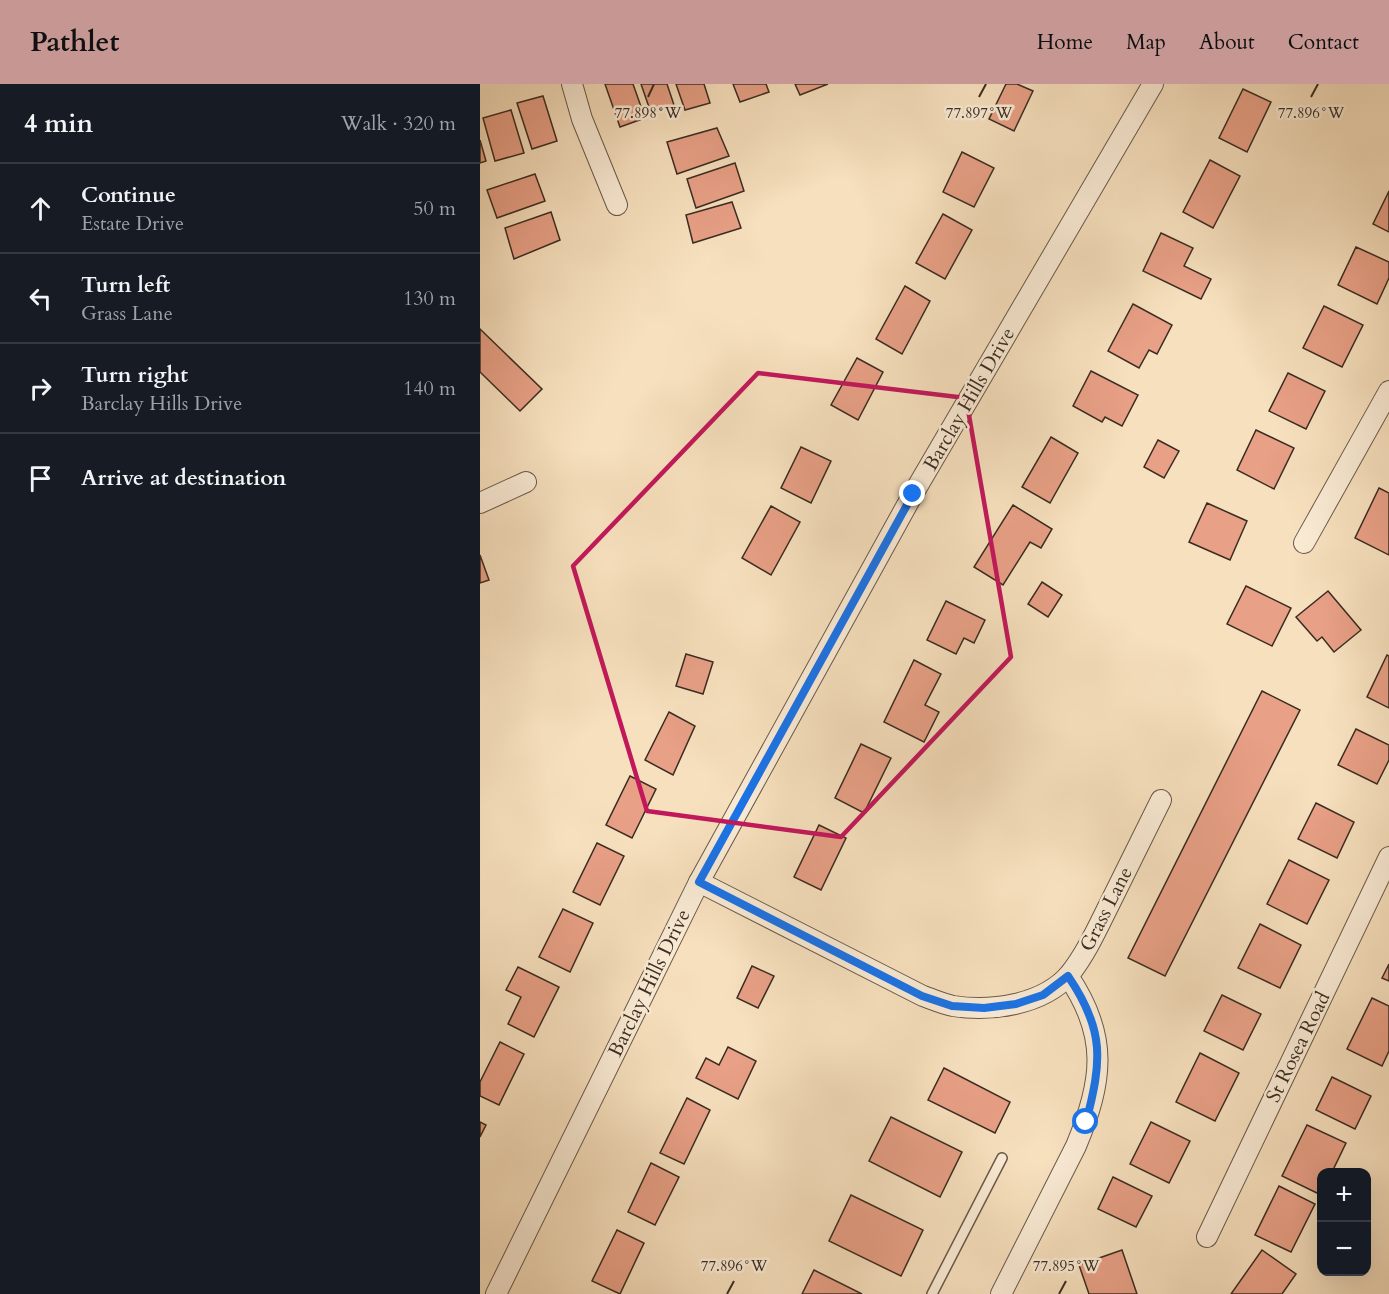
<!DOCTYPE html>
<meta charset="utf-8">
<style>
:root{--surface:#171b24;--page:#20242c;--text:#f1f3f6;--muted:#9ea1a6;--line:#363941;--accent:#c59692}
body{margin:0;font-family:Cardo,serif;background:var(--page);color:var(--text)}
.controls{position:absolute;right:18px;bottom:18px;display:grid;overflow:hidden;border-radius:12px;box-shadow:0 6px 24px #0002}
.controls button{width:54px;height:54px;display:grid;place-items:center;padding:0;border:0;border-bottom:2px solid var(--line);background:var(--surface);color:var(--text);font:30px sans-serif}
.stop{position:absolute;width:18px;height:18px;margin:-14px;border:4px solid #1a73e8;border-radius:50%;background:#fff}
.stop.end{background:#1a73e8;border-color:#fff;box-shadow:0 2px 6px #0008}
.list{margin:0;padding:0;list-style:none}
h2{display:flex;justify-content:space-between;align-items:center;height:78px;margin:0;padding:0 24px;font-size:26px}
h2 small{font-size:20px;font-weight:400;color:var(--muted)}
.list li{display:grid;grid-template-columns:39px 1fr auto;gap:18px;align-items:center;box-sizing:border-box;height:90px;padding:0 24px;border-top:2px solid var(--line)}
.list b{display:block;font-size:22px;white-space:nowrap}
.list p{margin:0;font-size:20px;white-space:nowrap;color:var(--muted)}
.list em{font-size:20px;font-style:normal;color:var(--muted)}
.icon{flex:none;width:33px;height:33px;fill:none;stroke:currentColor;stroke-width:2;stroke-linecap:round;stroke-linejoin:round}
.map{position:relative;flex:none;width:909px;height:1210px;overflow:hidden}
header{display:flex;align-items:center;gap:36px;box-sizing:border-box;height:84px;padding:0 30px;background:var(--accent);color:#111}
header strong{font-size:28px}
nav{display:flex;gap:33px;margin-inline-start:auto;font-size:21px}
main{display:flex}
aside{flex:1;background:var(--surface)}
.map>svg:first-child{display:block}
.building{fill:#e8a086;stroke:#3a2c22;stroke-width:1.5}
.lines{fill:none;stroke-linecap:round;stroke-linejoin:round}
.lane-casing{stroke:#695949;stroke-width:12}
.street-casing{stroke:#695949;stroke-width:22}
.lane{stroke:#faebd5;stroke-width:9}
.street{stroke:#faebd5;stroke-width:20}
.route{stroke:#1a73e8;stroke-width:8}
.marked{fill:none;stroke:#c2185b;stroke-width:4.5;stroke-linejoin:round}
.ticks{fill:none;stroke:#3a2c22;stroke-width:2}
.labels{text-anchor:middle;dominant-baseline:central;stroke-width:5;stroke-linejoin:round;paint-order:stroke}
.street-label{font-size:20px;fill:#3a2c22;stroke:#faebd5}
.ticks-label{font-size:15px;text-anchor:middle;fill:#3a2c22;stroke:#faebd5;stroke-width:5;stroke-linejoin:round;paint-order:stroke}
</style>
<header>
<strong>Pathlet</strong>
<nav><a>Home</a><a>Map</a><a>About</a><a>Contact</a></nav>
</header>
<main>
<aside>
<h2>4 min<small>Walk · 320 m</small></h2>
<ul class="list">
<li><svg class="icon" aria-label="ahead" viewBox="0 0 24 24"><path d="M12 20V5M6 11l6-6 6 6"/></svg><div><b>Continue</b><p>Estate Drive</p></div><em>50 m</em></li>
<li><svg class="icon" aria-label="left" viewBox="0 0 24 24"><path d="M17 20v-9H6M10 6l-5 5 5 5"/></svg><div><b>Turn left</b><p>Grass Lane</p></div><em>130 m</em></li>
<li><svg class="icon" aria-label="right" viewBox="0 0 24 24"><path d="M7 20v-9h11M14 6l5 5-5 5"/></svg><div><b>Turn right</b><p>Barclay Hills Drive</p></div><em>140 m</em></li>
<li><svg class="icon" aria-label="arrive" viewBox="0 0 24 24"><path d="M6 21V4h12l-3 4 3 4H6"/></svg><div><b>Arrive at destination</b></div></li>
</ul>
</aside>
<div class="map">
<svg width="909" height="1210" viewBox="0 0 909 1210">
<rect width="100%" height="100%" fill="#f7e0be"/>
<filter id="stains"><feTurbulence type="fractalNoise" baseFrequency=".00333" numOctaves="4"/><feColorMatrix values="0 0 0 0 .2 0 0 0 0 .09 0 0 0 0 .02 0 0 0 .5 -.17"/></filter>
<radialGradient id="worn" r=".72"><stop offset=".6" stop-color="#630" stop-opacity="0"/><stop offset="1" stop-color="#630" stop-opacity=".3"/></radialGradient>
<g class="building">
<polygon points="125,0 153,0 165,34 140,43"/>
<polygon points="161,0 187,0 194,21 171,29"/>
<polygon points="196,0 224,0 230,19 205,26"/>
<polygon points="253,0 286,0 289,8 260,18"/>
<polygon points="315,0 348,0 320,11"/>
<polygon points="526,0 537,0 553,7 534,47 509,35"/>
<polygon points="763,5 791,18 767,68 739,54"/>
<polygon points="63,12 77,57 52,65 37,19"/>
<polygon points="31,26 44,69 15,77 3,34"/>
<polygon points="237,44 249,72 197,90 187,58"/>
<polygon points="0,56 6,77 0,79"/>
<polygon points="482,68 514,84 494,123 463,108"/>
<polygon points="730,76 760,92 733,144 703,128"/>
<polygon points="255,79 264,107 216,124 207,95"/>
<polygon points="55,90 65,117 17,134 7,106"/>
<polygon points="909,107 909,148 893,140"/>
<polygon points="252,118 261,144 213,159 206,131"/>
<polygon points="71,128 80,156 34,175 25,144"/>
<polygon points="463,130 492,146 465,195 436,179"/>
<polygon points="681,149 713,164 704,182 731,195 721,215 663,187"/>
<polygon points="876,163 909,178 909,194 897,220 858,201"/>
<polygon points="425,202 450,217 422,270 396,255"/>
<polygon points="653,220 692,241 677,270 669,266 659,284 628,267"/>
<polygon points="844,222 883,241 862,283 823,264"/>
<polygon points="0,245 62,305 40,327 0,288"/>
<polygon points="377,274 403,288 378,336 351,321"/>
<polygon points="611,287 658,311 642,342 625,333 622,338 593,322"/>
<polygon points="808,289 845,307 826,345 789,327"/>
<polygon points="776,346 814,364 794,405 757,386"/>
<polygon points="571,353 598,369 570,419 542,403"/>
<polygon points="678,356 699,367 684,394 664,383"/>
<polygon points="321,363 351,377 331,419 301,404"/>
<polygon points="899,404 909,409 909,471 875,454"/>
<polygon points="727,419 767,437 750,476 709,458"/>
<polygon points="533,421 572,445 561,464 550,458 523,501 494,483"/>
<polygon points="291,422 320,438 291,491 262,474"/>
<polygon points="0,471 9,496 0,499"/>
<polygon points="562,498 582,511 568,533 548,520"/>
<polygon points="766,502 811,524 792,562 747,540"/>
<polygon points="848,507 881,546 854,568 842,553 837,557 816,533"/>
<polygon points="466,517 505,536 494,559 484,554 476,570 447,556"/>
<polygon points="206,570 233,578 223,610 196,602"/>
<polygon points="907,571 909,572 909,624 887,613"/>
<polygon points="434,576 461,590 445,621 459,628 444,658 404,638"/>
<polygon points="782,607 820,626 685,892 648,874"/>
<polygon points="189,628 215,642 193,691 165,676"/>
<polygon points="876,645 909,661 909,676 897,700 858,681"/>
<polygon points="381,660 411,674 384,729 355,714"/>
<polygon points="150,692 176,705 152,754 126,741"/>
<polygon points="836,719 874,738 857,774 818,755"/>
<polygon points="339,741 366,754 341,806 314,793"/>
<polygon points="117,759 144,772 120,821 93,808"/>
<polygon points="809,776 849,796 827,840 787,820"/>
<polygon points="83,825 113,839 90,888 59,873"/>
<polygon points="780,840 821,861 800,904 758,884"/>
<polygon points="909,880 909,897 902,894"/>
<polygon points="272,882 294,892 278,924 257,914"/>
<polygon points="38,883 79,903 54,953 28,940 41,913 26,906"/>
<polygon points="742,911 781,930 763,966 724,947"/>
<polygon points="892,914 909,922 909,967 902,982 867,965"/>
<polygon points="20,958 44,970 19,1021 0,1012 0,998"/>
<polygon points="248,963 276,977 258,1015 216,994 226,974 239,981"/>
<polygon points="720,969 759,989 735,1037 696,1018"/>
<polygon points="464,984 530,1018 515,1049 448,1016"/>
<polygon points="852,993 891,1012 875,1045 836,1026"/>
<polygon points="207,1014 230,1026 204,1080 180,1069"/>
<polygon points="411,1033 482,1068 460,1113 389,1077"/>
<polygon points="0,1038 6,1041 0,1053"/>
<polygon points="671,1038 710,1057 689,1099 650,1080"/>
<polygon points="827,1041 866,1059 852,1088 842,1088 841,1111 802,1092"/>
<polygon points="171,1079 199,1093 175,1141 148,1128"/>
<polygon points="633,1093 672,1112 656,1143 618,1125"/>
<polygon points="799,1102 835,1120 811,1168 775,1151"/>
<polygon points="371,1111 443,1146 421,1192 349,1157"/>
<polygon points="137,1146 164,1159 140,1210 112,1197"/>
<polygon points="642,1166 657,1210 609,1210 599,1181"/>
<polygon points="782,1166 816,1190 802,1210 751,1210"/>
<polygon points="334,1186 382,1210 322,1210"/>
</g>
<g class="lines">
<defs>
<polyline id="lane" points="452,1210 522,1074"/>
<g id="street">
<polyline points="92,0 102,35 137,121"/>
<polyline points="0,419 46,398"/>
<polyline points="824,459 909,307"/>
<path d="M219,798l224,114c9,3 20,8 30,10 38,6 89,-1 116,-31 17,-21 29,-48 41,-72 17,-35 34,-69 51,-103"/>
<polyline points="727,1153 909,773"/>
<polyline points="16,1210 219,798 433,410 673,0"/>
<path d="M521,1210l75,-148c27,-65 33,-110 -8,-170"/>
</g>
</defs>
<use href="#lane" class="lane-casing"/>
<use href="#street" class="street-casing"/>
<use href="#lane" class="lane"/>
<use href="#street" class="street"/>
</g>
<g class="lines">
<path class="route" d="M433,410l-214,388 223,114 30,10 32,2 32,-4 27,-9 25,-19c37,54 34,85 18,146"/>
</g>
<path class="marked" d="M278,289l208,25 45,259 -170,180 -194,-26 -74,-245z"/>
<path class="ticks" d="M168,13l6,-13M499,13l7,-13M831,13l7,-13M247,1210l7,-13M579,1210l7,-13"/>
<g class="labels">
<g class="street-label">
<text transform="translate(489 315) rotate(-60)">Barclay Hills Drive</text>
<text transform="translate(626 825) rotate(-63)">Grass Lane</text>
<text transform="translate(169 899) rotate(-64)">Barclay Hills Drive</text>
<text transform="translate(818 963) rotate(-64)">St Rosea Road</text>
</g>
</g>
<g class="ticks-label">
<text x="168" y="34">77.898°W</text>
<text x="499" y="34">77.897°W</text>
<text x="831" y="34">77.896°W</text>
<text x="254" y="1187">77.896°W</text>
<text x="586" y="1187">77.895°W</text>
</g>
<rect width="100%" height="100%" filter="url(#stains)"/>
<rect width="100%" height="100%" fill="url(#worn)"/>
</svg>
<div class="controls">
<button>+</button>
<button>−</button>
</div>
<div class="stop" style="left:606px;top:1038px"></div>
<div class="stop end" style="left:433px;top:410px"></div>
</div>
</main>
